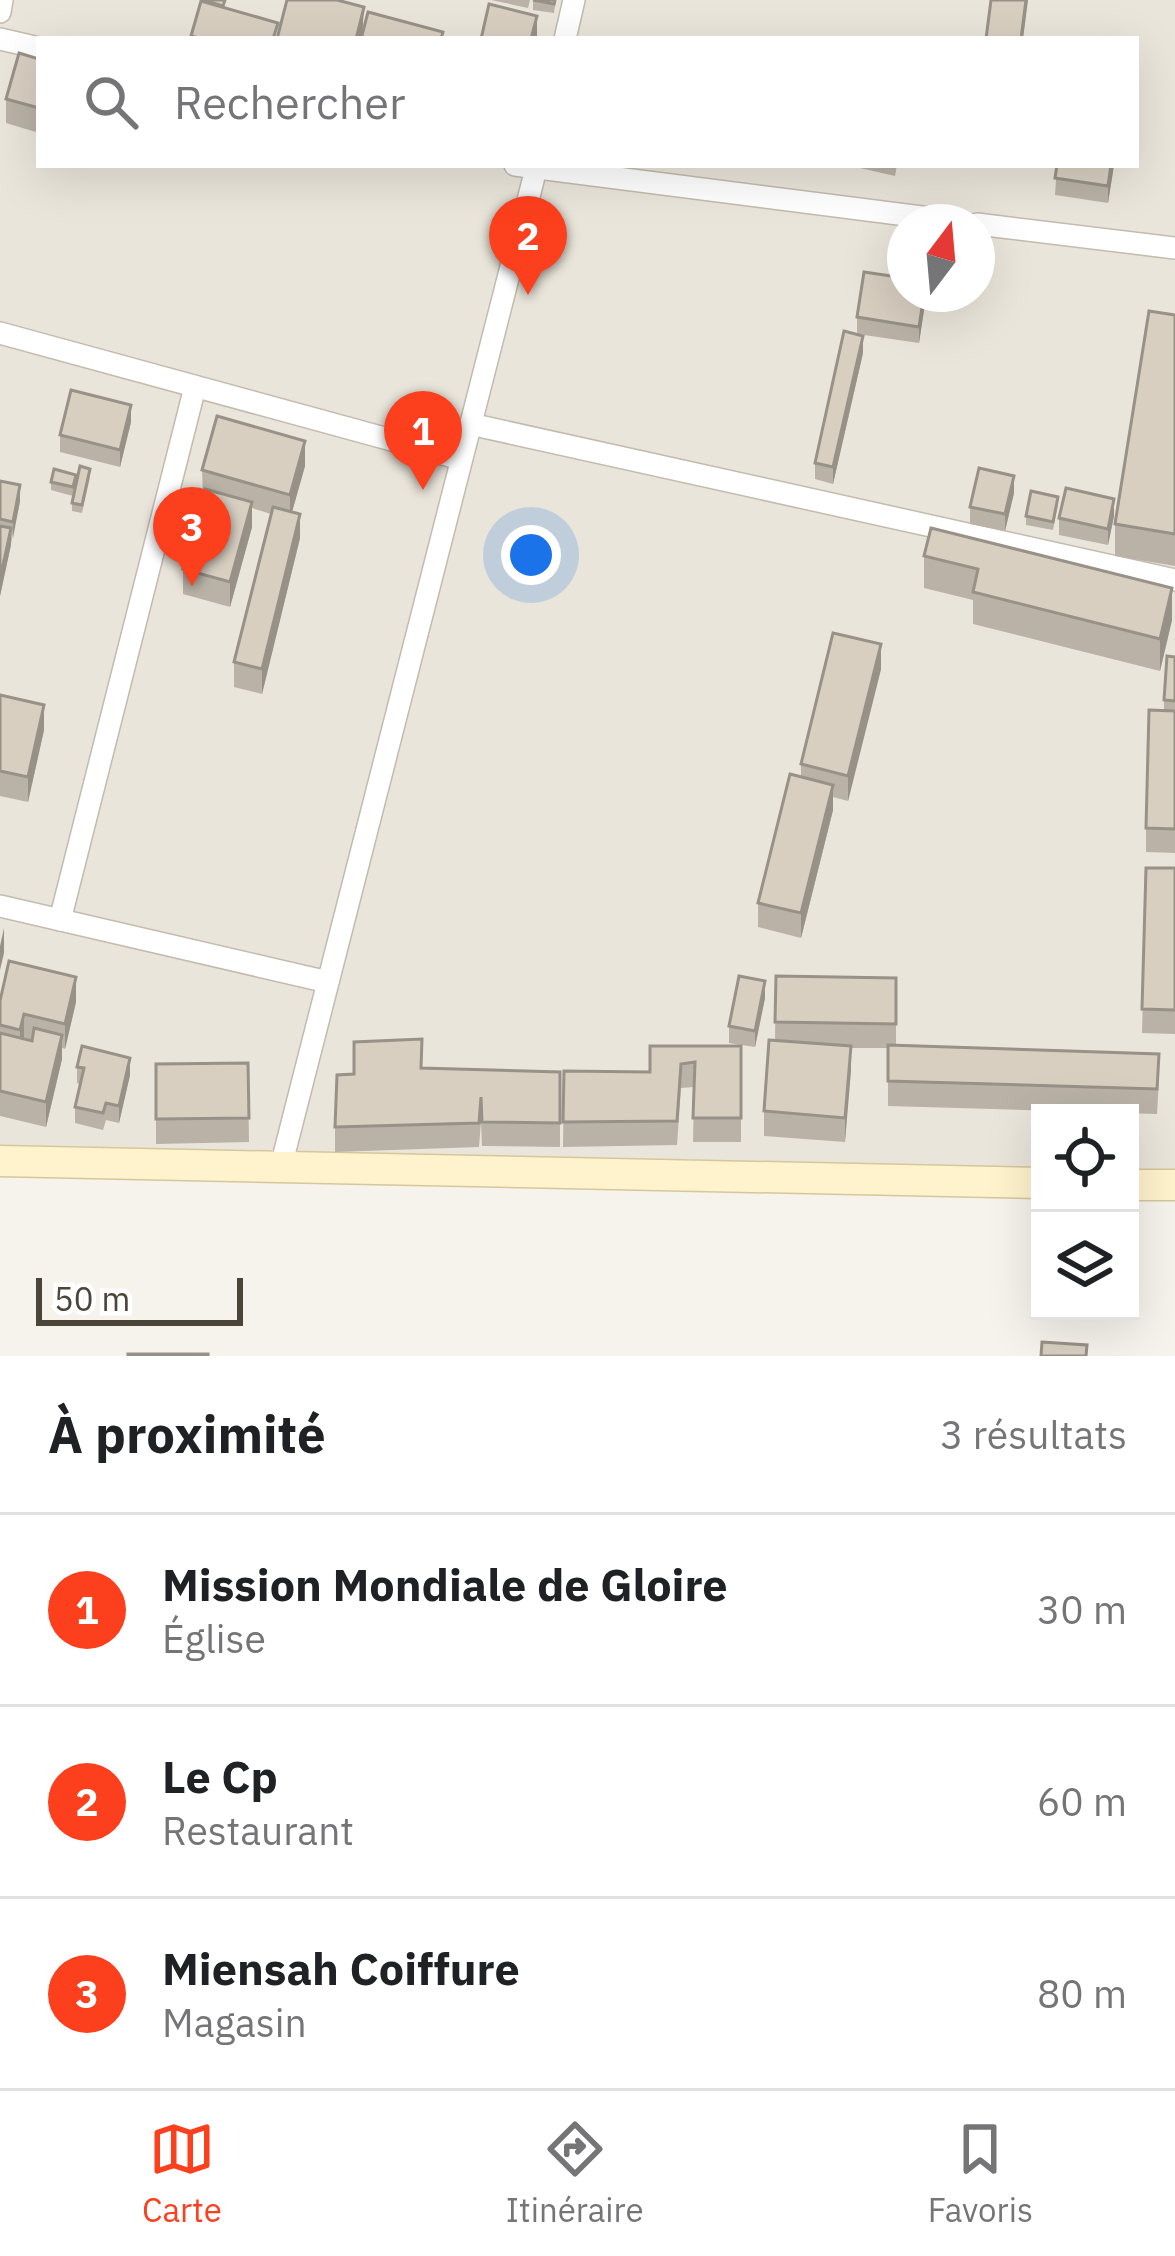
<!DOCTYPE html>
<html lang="fr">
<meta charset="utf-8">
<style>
:root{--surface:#fff;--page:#f6f6f6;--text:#202124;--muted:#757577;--line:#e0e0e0;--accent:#fc3f1d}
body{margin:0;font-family:"IBM Plex Sans",sans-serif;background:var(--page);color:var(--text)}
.controls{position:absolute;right:36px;bottom:36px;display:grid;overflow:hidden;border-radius:0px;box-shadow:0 12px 48px #0002}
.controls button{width:108px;height:108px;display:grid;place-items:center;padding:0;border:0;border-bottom:3px solid var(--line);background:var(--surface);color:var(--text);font:60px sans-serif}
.compass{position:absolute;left:887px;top:204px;width:108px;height:108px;border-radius:50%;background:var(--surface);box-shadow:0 12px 48px #0002;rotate:16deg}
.scale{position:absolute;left:36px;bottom:30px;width:207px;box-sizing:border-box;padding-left:12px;border:6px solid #4b4439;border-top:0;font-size:33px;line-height:42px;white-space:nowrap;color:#4b4439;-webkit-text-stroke:9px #fff;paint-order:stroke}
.you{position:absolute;left:531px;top:555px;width:42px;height:42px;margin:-30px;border:9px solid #fff;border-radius:50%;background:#1a73e8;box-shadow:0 0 0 18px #1a73e833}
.badge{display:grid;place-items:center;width:78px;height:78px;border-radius:50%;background:var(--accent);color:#fff;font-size:39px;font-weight:700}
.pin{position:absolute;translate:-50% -99px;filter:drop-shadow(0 3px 6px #0008)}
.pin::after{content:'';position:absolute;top:63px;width:42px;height:36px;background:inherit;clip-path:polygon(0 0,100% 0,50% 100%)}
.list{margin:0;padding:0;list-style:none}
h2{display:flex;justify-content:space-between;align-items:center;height:156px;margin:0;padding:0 48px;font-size:51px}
h2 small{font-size:39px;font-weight:400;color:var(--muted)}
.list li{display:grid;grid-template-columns:78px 1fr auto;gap:36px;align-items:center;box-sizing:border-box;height:192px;padding:0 48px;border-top:3px solid var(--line)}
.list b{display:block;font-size:45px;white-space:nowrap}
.list p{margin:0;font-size:39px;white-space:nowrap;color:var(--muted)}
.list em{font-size:39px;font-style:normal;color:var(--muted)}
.icon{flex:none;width:66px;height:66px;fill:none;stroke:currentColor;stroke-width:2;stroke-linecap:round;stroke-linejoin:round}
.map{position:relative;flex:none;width:1175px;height:1356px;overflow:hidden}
.search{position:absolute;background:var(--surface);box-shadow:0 12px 48px #0002;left:36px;right:36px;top:36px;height:132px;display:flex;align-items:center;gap:30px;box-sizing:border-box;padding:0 42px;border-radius:0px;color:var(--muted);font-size:45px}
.sheet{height:732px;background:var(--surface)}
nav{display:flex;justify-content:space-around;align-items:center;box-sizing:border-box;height:168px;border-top:3px solid var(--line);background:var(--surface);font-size:33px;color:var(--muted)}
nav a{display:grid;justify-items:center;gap:6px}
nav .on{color:var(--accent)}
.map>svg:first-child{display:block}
.residential{fill:#eae5da;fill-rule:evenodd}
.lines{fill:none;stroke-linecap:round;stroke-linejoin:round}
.street-casing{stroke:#c2bbae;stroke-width:24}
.secondary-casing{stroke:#d6c79b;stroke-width:33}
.street{stroke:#fff;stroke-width:21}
.secondary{stroke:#fff3cd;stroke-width:30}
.wall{fill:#bab2a6}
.shaded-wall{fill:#979187}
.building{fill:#d8cfc1;stroke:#979187;stroke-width:3}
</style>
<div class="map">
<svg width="1175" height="1356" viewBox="0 0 1175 1356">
<rect width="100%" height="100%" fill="#f6f3ec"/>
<path class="residential" d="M0,0h1175v1186l-45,-1v-72h-90v71l-1040,-16zM39,39h1097v126h-1097zM905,222h72v72h-72z"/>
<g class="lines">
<defs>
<g id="street">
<polyline points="0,12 2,0"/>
<polyline points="0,39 39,48"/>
<polyline points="565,39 574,0"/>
<polyline points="515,165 961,222"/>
<polyline points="977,224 1175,248"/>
<polyline points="0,333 461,459"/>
<polyline points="470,424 1175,580"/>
<polyline points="0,906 328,982"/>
<polyline points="60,920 195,387"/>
<polyline points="280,1170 537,165"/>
</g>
<g id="secondary">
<polyline points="0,1161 1040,1183"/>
<polyline points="1130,1185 1175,1185"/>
</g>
</defs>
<use href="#street" class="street-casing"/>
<use href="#secondary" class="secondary-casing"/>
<use href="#street" class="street"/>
<use href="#secondary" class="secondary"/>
</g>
<g class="wall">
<polygon points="491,0 530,0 528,8"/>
<polygon points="533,0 556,0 554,13 533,10"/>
<polygon points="39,59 39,133 6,123 6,99"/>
<polygon points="847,165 897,165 895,176"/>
<polygon points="1057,165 1114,165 1108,203 1055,195"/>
<polygon points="926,294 919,343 857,334 857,317"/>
<polygon points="1175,315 1175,566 1115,556 1115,524"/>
<polygon points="863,353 833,484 815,479 815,463"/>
<polygon points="131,422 120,467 60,452 60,435"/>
<polygon points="305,466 292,512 300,538 262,694 234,687 234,662 271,514 252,508 252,527 230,607 183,594 183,569 203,495 202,470"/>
<polygon points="90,477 82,513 72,511 72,503"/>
<polygon points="0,481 20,501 0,596"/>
<polygon points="51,482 76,483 73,496 51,490"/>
<polygon points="1014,493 1005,531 970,524 970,507"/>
<polygon points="1058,505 1053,530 1026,525 1026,516"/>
<polygon points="1114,516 1108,545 1059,535 1059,518"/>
<polygon points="924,556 1172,620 1160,671 973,624 973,600 924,588"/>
<polygon points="1175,657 1175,853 1146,852 1146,828 1164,710 1164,700"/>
<polygon points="881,669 848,801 833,797 833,810 801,938 758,927 758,903 801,777 801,764"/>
<polygon points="0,695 44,730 28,802 0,796"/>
<polygon points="1146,868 1175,868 1175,1034 1142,1033"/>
<polygon points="776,976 896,978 896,1045 1159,1079 1157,1114 888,1106 888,1048 851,1048 845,1142 764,1136 764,1111 775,1040"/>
<polygon points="765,998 755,1047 729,1043 729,1026"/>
<polygon points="0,1001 76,1002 65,1049 62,1048 62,1059 46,1127 0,1116"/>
<polygon points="741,1046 741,1142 693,1142 694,1087 681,1088 677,1145 563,1147 564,1071 650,1072"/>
<polygon points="248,1063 249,1142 156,1144 156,1064"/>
<polygon points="77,1067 130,1075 119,1123 106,1120 103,1130 75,1123 75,1107 80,1084 77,1083"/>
<polygon points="422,1068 560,1072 560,1147 482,1146 481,1122 479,1147 335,1152 335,1127"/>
</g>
<g class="shaded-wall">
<polygon points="1026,0 1028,0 1023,39 1021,39"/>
<polygon points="364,7 362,39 356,39"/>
<polygon points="537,16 537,39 531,39"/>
<polygon points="1111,165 1114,165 1108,203 1108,186"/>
<polygon points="924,294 926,294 926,298 919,343 919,327"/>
<polygon points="863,336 863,353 833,484 833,467"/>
<polygon points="131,405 131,422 120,467 120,450"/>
<polygon points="305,441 305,466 290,519 290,495"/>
<polygon points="1014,476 1014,493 1005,531 1005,514"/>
<polygon points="20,485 20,501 13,538 13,522"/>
<polygon points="1114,499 1114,516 1108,545 1108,529"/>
<polygon points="252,502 252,527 230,607 230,582"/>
<polygon points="300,514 300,538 262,694 262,669"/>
<polygon points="11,528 11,545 0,596 0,579"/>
<polygon points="1172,588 1172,620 1160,671 1160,639"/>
<polygon points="881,644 881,669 848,801 848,776"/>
<polygon points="44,705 44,730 28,802 28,777"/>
<polygon points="833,785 833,810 801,938 801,913"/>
<polygon points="4,928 4,953 0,970 0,946"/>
<polygon points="76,977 76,1002 65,1049 65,1024"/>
<polygon points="765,981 765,998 755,1047 755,1031"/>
<polygon points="24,1014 24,1039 20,1054 20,1030"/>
<polygon points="62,1035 62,1059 46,1127 46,1102"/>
<polygon points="851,1046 851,1071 845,1142 845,1118"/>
<polygon points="130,1058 130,1075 119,1123 119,1106"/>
</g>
<g class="building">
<polygon points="203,0 225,0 223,6"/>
<polygon points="287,0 337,0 364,7 356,39 277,39"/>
<polygon points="533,0 555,0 554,4"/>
<polygon points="991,0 1026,0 1021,39 986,39"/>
<polygon points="201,1 278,23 273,39 202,39 191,36"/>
<polygon points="489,4 537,16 531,39 481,39"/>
<polygon points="368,12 443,32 441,39 361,39"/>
<polygon points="19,53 39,59 39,108 6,99"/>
<polygon points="1057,165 1111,165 1108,186 1055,178"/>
<polygon points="864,272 905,278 905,294 924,294 919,327 857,317"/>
<polygon points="1149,311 1175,315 1175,534 1115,524"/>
<polygon points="844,331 863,336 833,467 815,463"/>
<polygon points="71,390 131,405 120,450 60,435"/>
<polygon points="217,416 305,441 290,495 202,470"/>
<polygon points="80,466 90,469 82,505 72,503"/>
<polygon points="979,468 1014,476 1005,514 970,507"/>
<polygon points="54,469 76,475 73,487 51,482"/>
<polygon points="0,481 20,485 13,522 0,519"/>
<polygon points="1066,488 1114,499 1108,529 1059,518"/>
<polygon points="205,489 252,502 230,582 183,569"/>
<polygon points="1031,491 1058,497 1053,522 1026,516"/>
<polygon points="273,507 300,514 262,669 234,662"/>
<polygon points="0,526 11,528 0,579"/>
<polygon points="931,528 1172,588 1160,639 973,592 978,569 924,556"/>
<polygon points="833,633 881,644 848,776 801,764"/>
<polygon points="1167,656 1175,657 1175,701 1164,700"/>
<polygon points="0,695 44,705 28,777 0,771"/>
<polygon points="1149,710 1175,711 1175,829 1146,828"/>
<polygon points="790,774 833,785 801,913 758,903"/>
<polygon points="1146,868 1175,868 1175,1010 1142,1009"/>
<polygon points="9,961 76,977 65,1024 24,1014 20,1030 0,1025 0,1001"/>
<polygon points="739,976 765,981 755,1031 729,1026"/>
<polygon points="776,976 896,978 896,1024 775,1022"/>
<polygon points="34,1028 62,1035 46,1102 0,1091 0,1033 32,1041"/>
<polygon points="422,1039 421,1068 560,1072 560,1123 482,1122 481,1097 479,1123 335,1127 337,1075 354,1074 354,1042"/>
<polygon points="769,1040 851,1046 845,1118 764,1111"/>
<polygon points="888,1045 1159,1054 1157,1089 888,1081"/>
<polygon points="82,1046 130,1058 119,1106 106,1103 103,1113 75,1107 84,1068 77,1067"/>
<polygon points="650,1046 741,1046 741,1118 693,1118 695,1062 681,1064 677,1121 563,1122 564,1071 650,1072"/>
<polygon points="248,1063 249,1118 156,1119 156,1064"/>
<polygon points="1042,1342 1087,1345 1086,1356 1041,1356"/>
<rect x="128" y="1354" width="80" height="2"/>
</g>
</svg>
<div class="controls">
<button><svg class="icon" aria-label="locate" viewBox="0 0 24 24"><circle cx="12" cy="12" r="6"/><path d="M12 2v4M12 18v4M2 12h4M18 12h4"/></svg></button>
<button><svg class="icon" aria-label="layers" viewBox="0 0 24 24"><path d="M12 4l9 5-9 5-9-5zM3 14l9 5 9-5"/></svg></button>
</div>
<svg class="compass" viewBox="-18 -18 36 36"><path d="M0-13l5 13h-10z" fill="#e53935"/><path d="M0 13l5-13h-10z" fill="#757577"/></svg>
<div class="scale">50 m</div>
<div class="you"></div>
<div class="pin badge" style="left:423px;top:490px">1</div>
<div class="pin badge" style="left:528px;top:295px">2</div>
<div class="pin badge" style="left:192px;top:586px">3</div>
<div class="search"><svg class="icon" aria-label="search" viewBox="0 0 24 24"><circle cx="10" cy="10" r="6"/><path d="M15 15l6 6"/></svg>Rechercher</div>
</div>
<section class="sheet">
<h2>À proximité<small>3 résultats</small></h2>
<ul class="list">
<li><span class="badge">1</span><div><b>Mission Mondiale de Gloire</b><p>Église</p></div><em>30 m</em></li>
<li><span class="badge">2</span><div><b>Le Cp</b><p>Restaurant</p></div><em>60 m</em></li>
<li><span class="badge">3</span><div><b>Miensah Coiffure</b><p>Magasin</p></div><em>80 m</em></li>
</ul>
</section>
<nav>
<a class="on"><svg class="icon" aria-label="map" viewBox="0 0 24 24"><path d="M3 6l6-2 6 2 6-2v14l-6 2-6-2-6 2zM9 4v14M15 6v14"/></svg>Carte</a>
<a><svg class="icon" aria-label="directions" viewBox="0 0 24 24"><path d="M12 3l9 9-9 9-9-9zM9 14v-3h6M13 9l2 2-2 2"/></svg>Itinéraire</a>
<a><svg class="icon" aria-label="saved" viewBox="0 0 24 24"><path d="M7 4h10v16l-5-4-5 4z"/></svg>Favoris</a>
</nav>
